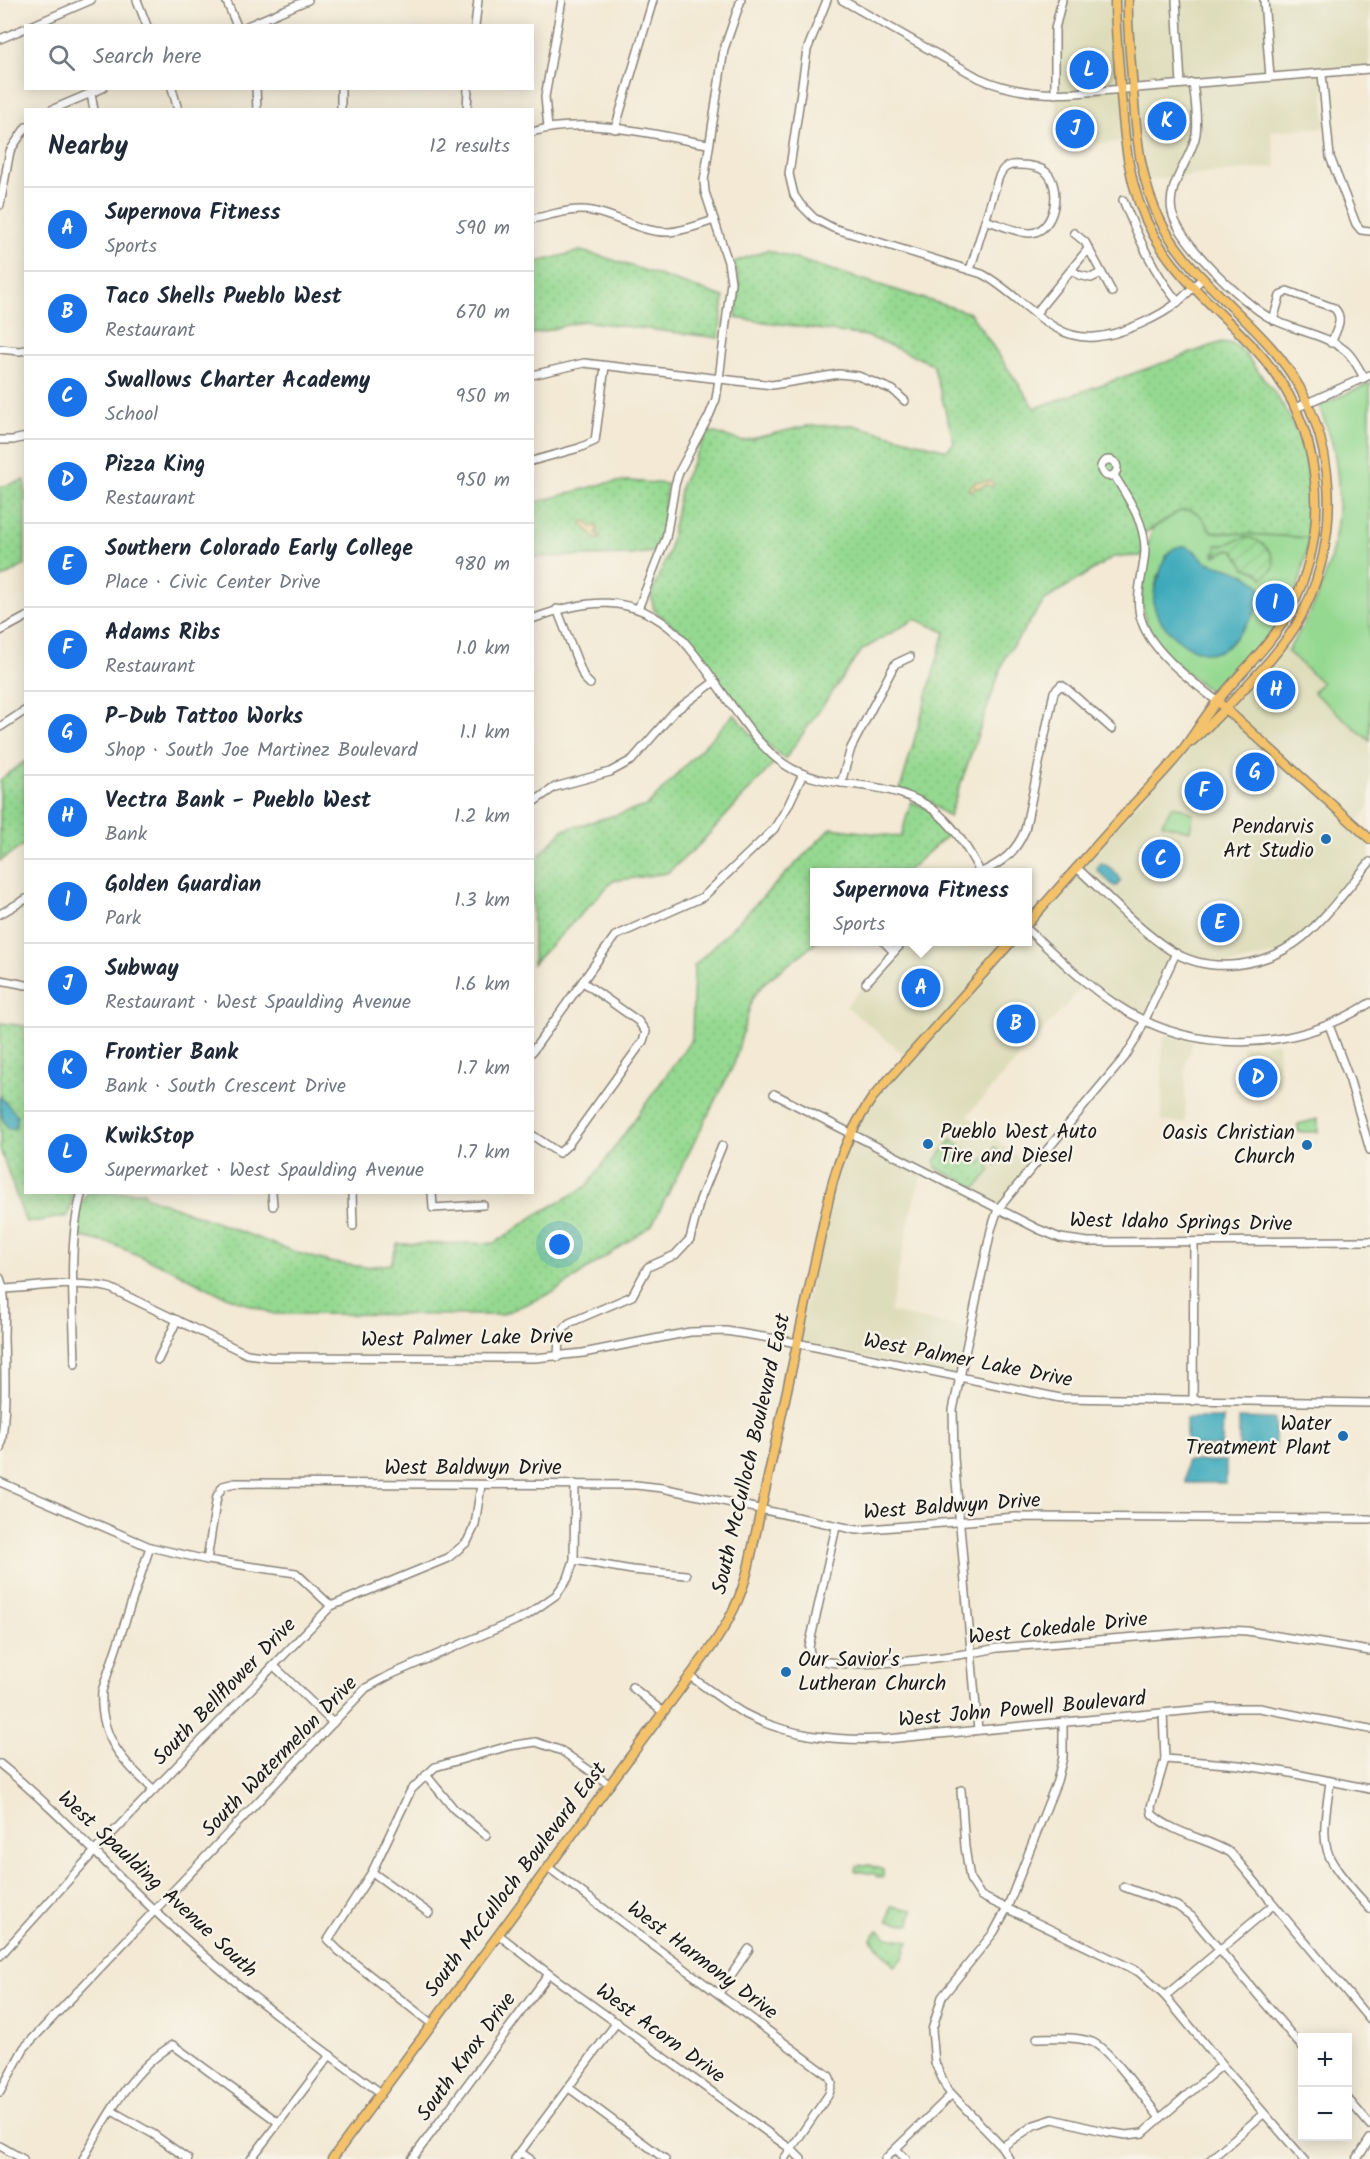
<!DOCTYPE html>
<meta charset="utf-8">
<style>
:root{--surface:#fff;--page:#f2f2f3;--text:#1f2937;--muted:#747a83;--line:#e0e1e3;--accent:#1a73e8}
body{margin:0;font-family:Kalam,sans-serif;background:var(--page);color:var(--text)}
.controls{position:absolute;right:18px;bottom:18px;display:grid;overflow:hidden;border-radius:0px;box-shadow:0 3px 15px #0003}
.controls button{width:54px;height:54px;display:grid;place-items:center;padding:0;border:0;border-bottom:2px solid var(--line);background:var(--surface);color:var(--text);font:30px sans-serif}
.you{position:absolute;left:560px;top:1245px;width:21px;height:21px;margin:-15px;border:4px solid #fff;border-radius:50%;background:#1a73e8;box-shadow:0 0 0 9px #1a73e833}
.badge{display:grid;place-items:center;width:39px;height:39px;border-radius:50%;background:var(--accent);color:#fff;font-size:20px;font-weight:700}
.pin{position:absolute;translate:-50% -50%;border:3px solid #fff;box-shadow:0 2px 6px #0006}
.popup{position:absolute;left:810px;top:868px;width:222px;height:78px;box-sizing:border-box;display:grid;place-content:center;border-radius:0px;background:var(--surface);filter:drop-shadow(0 2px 4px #0005);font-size:20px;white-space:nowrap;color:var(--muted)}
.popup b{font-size:22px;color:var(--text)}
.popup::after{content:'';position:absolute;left:50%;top:100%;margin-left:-12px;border:12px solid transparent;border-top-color:var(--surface)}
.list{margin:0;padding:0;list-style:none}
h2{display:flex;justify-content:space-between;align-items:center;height:78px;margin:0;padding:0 24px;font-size:26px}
h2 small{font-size:20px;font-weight:400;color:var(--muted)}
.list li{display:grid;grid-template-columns:39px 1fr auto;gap:18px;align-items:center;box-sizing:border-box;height:84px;padding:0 24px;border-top:2px solid var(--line)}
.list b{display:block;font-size:22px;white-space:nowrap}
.list p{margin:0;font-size:20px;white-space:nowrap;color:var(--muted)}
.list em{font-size:20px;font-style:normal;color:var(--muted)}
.icon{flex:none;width:33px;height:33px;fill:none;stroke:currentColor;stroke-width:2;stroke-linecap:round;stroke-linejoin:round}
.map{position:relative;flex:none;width:1370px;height:2159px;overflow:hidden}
.search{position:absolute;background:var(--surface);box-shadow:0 3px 15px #0003;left:24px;top:24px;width:510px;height:66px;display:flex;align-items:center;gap:15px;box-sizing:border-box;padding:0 21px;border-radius:0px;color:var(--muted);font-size:22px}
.panel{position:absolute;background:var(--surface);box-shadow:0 3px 15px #0003;left:24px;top:108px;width:510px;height:1086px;border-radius:0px}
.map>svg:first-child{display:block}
.built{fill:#deddbb}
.grass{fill:url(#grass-dots);stroke:#587a56;stroke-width:1.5}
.sand{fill:url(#sand-dots);stroke:#857b5d;stroke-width:1.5}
.park{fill:#95d991;stroke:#587a56;stroke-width:1.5;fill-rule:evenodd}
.garden{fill:url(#garden-furrows);stroke:#587a56;stroke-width:1.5}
.water{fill:#3daabc;stroke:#2c636c;stroke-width:1.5}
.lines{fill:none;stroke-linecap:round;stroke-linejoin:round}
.minor-casing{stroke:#888278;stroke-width:10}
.major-casing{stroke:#888278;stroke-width:11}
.minor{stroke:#fff;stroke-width:7}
.major{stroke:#f3c26a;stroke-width:8}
.poi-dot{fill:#1f6fb2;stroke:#f7f3e8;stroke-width:2}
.labels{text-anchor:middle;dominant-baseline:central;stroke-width:5;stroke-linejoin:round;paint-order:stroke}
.poi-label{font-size:21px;fill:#1c1c1c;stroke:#f7f3e8;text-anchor:end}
.street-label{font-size:21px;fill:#1c1c1c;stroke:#f7f3e8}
</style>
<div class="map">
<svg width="1370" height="2159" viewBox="0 0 1370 2159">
<defs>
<pattern id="grass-dots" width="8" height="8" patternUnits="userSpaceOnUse" patternTransform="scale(1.5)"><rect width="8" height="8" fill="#95d991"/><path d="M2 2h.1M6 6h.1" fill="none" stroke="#80ba7c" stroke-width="1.8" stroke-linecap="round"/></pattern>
<pattern id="sand-dots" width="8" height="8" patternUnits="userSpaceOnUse" patternTransform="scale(1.5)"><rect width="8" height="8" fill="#eeda9e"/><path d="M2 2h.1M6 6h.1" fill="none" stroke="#ccba88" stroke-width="1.8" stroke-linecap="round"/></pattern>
<pattern id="garden-furrows" width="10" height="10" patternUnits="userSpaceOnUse" patternTransform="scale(1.5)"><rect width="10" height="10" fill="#95d991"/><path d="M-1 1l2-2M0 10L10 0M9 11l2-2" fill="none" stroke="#80ba7c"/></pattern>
</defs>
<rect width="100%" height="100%" fill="#f7f3e8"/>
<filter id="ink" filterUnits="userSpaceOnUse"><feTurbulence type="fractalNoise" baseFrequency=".0167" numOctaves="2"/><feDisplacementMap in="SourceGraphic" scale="12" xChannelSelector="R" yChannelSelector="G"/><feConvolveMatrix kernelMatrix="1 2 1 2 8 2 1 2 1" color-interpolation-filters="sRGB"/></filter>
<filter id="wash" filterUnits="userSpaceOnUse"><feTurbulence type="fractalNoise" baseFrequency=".008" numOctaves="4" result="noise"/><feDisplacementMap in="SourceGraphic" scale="24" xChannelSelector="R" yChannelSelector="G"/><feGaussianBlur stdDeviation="1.35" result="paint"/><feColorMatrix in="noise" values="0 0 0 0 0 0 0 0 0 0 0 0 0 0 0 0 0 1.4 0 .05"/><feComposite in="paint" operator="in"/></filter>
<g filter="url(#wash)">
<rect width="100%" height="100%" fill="#f3e9d4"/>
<g class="built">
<polygon points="1062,0 1370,0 1370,69 1322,74 1326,127 1271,131 1276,167 1145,180 1137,140 1072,147 1059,135 1055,94 1054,50"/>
<polygon points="1282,645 1323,683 1314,692 1370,741 1370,807 1354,824 1370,839 1370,862 1311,930 1278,954 1225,965 1176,954 1144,1021 1086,983 968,1115 1031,1168 998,1209 924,1171 914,1199 890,1312 969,1329 959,1378 797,1343 830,1193 855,1125 907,1057 846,1006 903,942 1028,942 1028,923"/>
<polygon points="1165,1034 1193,1041 1186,1061 1185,1123 1162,1122 1162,1046"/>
<polygon points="1278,1043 1280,1087 1263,1091 1244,1090 1242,1046"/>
</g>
<g class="grass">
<path d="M767,250l203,63 65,95 187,-66c3,1 10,1 13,3 8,4 16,17 21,24 44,51 61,102 53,169l-96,-6 -33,-21 -37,23 -1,22 -29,1 -68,43 -40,57 -56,160 -26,-20 -23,-7 45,-158 -30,-13 -53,31 -77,109 -20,-17 -15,-18 -59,-83 -37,-31 -3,-15 18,-44 12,-66 27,-54 34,10 64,-15 47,-1 94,25 7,-7 -21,-79 -66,-28 -131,-18 3,-37 -5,-19z"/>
<polygon points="580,251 604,257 724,297 719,338 583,321 533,334 533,263"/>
<polygon points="25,480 25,565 0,579 0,487"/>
<polygon points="628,481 667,484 662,531 654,552 630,555 533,557 533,503 606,483"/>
<polygon points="734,714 775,762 698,846 667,873 613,881 533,964 532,863 563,830 647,806"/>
<polygon points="25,761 25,844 0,861 0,780"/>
<polygon points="911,801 929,810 951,832 906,872 814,872 814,942 817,942 764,983 752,999 734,1064 652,1225 554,1292 501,1315 274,1314 218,1293 175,1271 112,1244 77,1236 79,1211 87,1193 144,1192 145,1196 301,1254 333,1263 365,1267 391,1264 397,1244 495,1243 536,1215 587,1186 692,1039 694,966 831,828 901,837"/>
<polygon points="0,1023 25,1026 26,1192 74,1193 68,1216 26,1223 0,1149"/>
<polygon points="952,1139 981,1164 995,1147 1004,1156 996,1165 992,1162 988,1167 991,1170 976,1188 936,1168 935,1161"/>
<polygon points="860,1865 869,1865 883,1870 883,1878 877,1877 875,1874 855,1871 856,1866"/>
<polygon points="891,1906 913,1910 910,1925 888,1921"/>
<polygon points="878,1930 885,1934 884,1936 909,1941 903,1958 894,1966 871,1939"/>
</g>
<g class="sand">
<polygon points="990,481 994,484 993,486 985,485 979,488 975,487 973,492 968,489 975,482"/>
<polygon points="584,521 588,522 591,527 596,526 598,529 596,533 600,535 600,539 595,539 582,524"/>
</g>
<g class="park">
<path d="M1370,383v358l-57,-49 9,-9 -35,-32c38,-55 59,-120 49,-188 -2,-19 -10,-38 -17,-57z"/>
<path d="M1189,510c20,6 12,14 24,22l96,6c-3,14 -5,28 -9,42 -12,45 -50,79 -81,113l-6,1c-15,-13 -46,-35 -56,-50 -24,-34 -16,-78 -4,-116l27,-17zM1184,546l11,5 6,9 48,17 -78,57c-27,-32 -19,-58 6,-87z"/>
<polygon points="1172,806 1182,808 1193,814 1190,831 1162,824"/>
<polygon points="1318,1119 1318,1132 1298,1132 1298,1124"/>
</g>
<path class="garden" d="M1245,537c14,1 33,16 28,32l-10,9 -7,-7 -11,-3 -10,-17 -6,-1 -14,6 -2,-4 4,1 -1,-8h8z"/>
<g class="water">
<path d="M1184,546c13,2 13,13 26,17 14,4 35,8 46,19 18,16 -16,50 -26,62 -23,26 -71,-12 -76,-39 -2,-13 4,-23 7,-35 3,-13 10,-24 23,-24z"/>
<path d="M1101,863c7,2 18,11 20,18l-4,5h-3l-16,-15 -1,-3z"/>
<path d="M0,1096l17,19 -1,13 -7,1c-9,-10 -9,-20 -9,-33z"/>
<polygon points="1186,1418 1223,1418 1222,1446 1186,1446"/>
<polygon points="1239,1418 1275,1419 1275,1447 1239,1447"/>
<rect x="1186" y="1461" width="40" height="22"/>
</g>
</g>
<g filter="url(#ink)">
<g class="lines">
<defs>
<g id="minor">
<polyline points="137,0 147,26"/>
<polyline points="226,0 237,26"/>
<path d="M827,0l-20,50 -18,124 5,21 6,9 14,14 19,10 149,46c27,14 47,39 74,54 12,7 26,10 39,9 25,-2 66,-20 84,-36 8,-7 15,-15 23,-22"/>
<path d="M842,0l137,78c31,14 62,17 96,15l295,-24"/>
<polyline points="1176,0 1181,84"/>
<polyline points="1264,0 1270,77"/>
<polyline points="31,26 91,0"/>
<polyline points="247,26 308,0"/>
<polyline points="475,26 478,0"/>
<polyline points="0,39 26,28"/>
<polyline points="1322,74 1330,157 1356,224 1361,230 1370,231"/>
<path d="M1193,83c2,16 5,34 3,51 -4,25 -30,50 -24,78 7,30 71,91 98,106 24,13 55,16 76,33 8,7 13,18 18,27"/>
<polyline points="172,88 178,110"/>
<polyline points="256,88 257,110"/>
<polyline points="91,94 94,110"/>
<polyline points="1055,94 1055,29 1062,0"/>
<polyline points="51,110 103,88"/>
<polyline points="341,110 341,88"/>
<polyline points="467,110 468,88"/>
<polyline points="548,128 545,97 562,0"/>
<polyline points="615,129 653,0"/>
<path d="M532,132c55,-16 121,3 176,12"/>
<path d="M1123,200c14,35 31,73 55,102"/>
<polyline points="0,205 10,151 26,127"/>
<path d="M532,219c20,-4 40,-12 60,-8 26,5 50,22 77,21 15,-1 30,-7 45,-12"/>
<polyline points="1074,233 1085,242 1112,292"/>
<path d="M970,270l28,-91c4,-11 9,-15 21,-14 9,0 20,1 27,7 16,14 10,60 -16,61 -13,0 -31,-9 -45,-13"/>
<polyline points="1072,270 1079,275 1091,278 1101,273"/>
<polyline points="1036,313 1088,249"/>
<path d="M1273,320l7,-24 7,-5 47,17c11,10 2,23 -3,35"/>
<polyline points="0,349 19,351 26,350"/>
<polyline points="532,375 584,363 772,385 839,374 858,376 893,390 905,401"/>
<polyline points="1296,408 1370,375"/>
<polyline points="0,440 13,440 26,437"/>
<circle cx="1109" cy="468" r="8"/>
<polyline points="532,461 579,448 595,441 605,366"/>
<path d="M1114,475c14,23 31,47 31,75 -1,25 -12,47 -3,72 11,31 51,60 75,79"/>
<polyline points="557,609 584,678 590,684"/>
<polyline points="638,609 666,538 675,485 679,472 709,416 716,399 719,379 731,282 728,262 705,192 704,181 724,49 741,0"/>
<path d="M532,619c52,-20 101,-27 145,15 23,23 41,54 61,80 13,18 27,37 46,50 22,15 48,18 74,21 66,7 93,29 122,87"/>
<polyline points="0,631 26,617"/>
<polyline points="0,727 26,710"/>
<polyline points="841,783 851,748 895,664 910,657"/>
<polyline points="532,803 555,787 610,772 632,760 674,712 714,682"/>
<path d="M1077,868c30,27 59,60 93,82 41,26 96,17 133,-13 25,-21 45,-50 67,-75"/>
<path d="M982,872c21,-10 34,-20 43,-42l29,-138 7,-7 6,4 45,40"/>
<polyline points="0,914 26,899"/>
<path d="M1028,930c28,25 55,53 87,74 78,52 177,49 255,-1"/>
<polyline points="884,942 894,952"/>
<polyline points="0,980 26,985"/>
<polyline points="866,983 903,942"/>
<polyline points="1329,1025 1350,1081 1370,1150"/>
<polyline points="532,1052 615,936 703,897 774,829 788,806 803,774"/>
<polyline points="774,1094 1038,1229 1060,1238 1088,1242 1370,1241"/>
<polyline points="532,1135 559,1153 568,1145 643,1041 646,1032 638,1021 583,982"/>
<polyline points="272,1192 273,1206"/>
<polyline points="352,1192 353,1226"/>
<polyline points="432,1192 433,1208 483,1205"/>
<path d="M0,1278c7,19 4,40 4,60 1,37 3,75 -4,111"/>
<path d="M4,1289c35,-2 72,-9 106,-1l137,66 23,3 265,1 48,-5 107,-21 36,-1 56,9 278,58 310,5"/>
<polyline points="558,1357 559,1335 569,1323 632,1296 648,1267 675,1255 690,1239 700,1200 722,1146"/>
<polyline points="158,1360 177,1320"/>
<path d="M75,1364c-1,-54 -8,-121 7,-172"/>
<polyline points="1193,1401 1194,1243"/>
<polyline points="0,1482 150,1547 207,1560 296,1573 331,1606"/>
<path d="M836,1527l-27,120 1,7c14,22 159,1 187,-6l228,-18 22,1 123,20"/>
<path d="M150,1547l-48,144c-3,47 20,69 52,99"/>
<polyline points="207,1560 217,1496 223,1486 235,1483 636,1485 662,1488 857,1530 1016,1517 1370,1519"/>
<polyline points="574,1560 632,1570 686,1575"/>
<polyline points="274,1666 333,1723"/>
<path d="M690,1676c18,13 35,26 53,37 45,24 94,28 143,26l328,-31h45l111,21"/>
<polyline points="632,1687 663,1712"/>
<path d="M1163,1713l2,46 -14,48 1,7c22,20 54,24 79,39l139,167"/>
<polyline points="978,1730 954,1458 953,1410 991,1230 998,1209 1016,1187 1125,1057 1136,1039 1176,953"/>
<polyline points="1165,1759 1239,1765 1286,1772 1370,1789"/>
<path d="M0,1764c56,45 104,99 156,148 70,66 147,124 225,181"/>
<polyline points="426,1775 454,1809 486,1835"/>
<path d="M1330,1782c-3,26 -12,60 4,83 10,16 24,30 36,44"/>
<polyline points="961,1790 965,1847 970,1879 981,1896 1139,1972 1165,1996 1222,2065 1304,2159"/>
<polyline points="549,1868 829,2076 832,2083 829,2094 784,2159"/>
<polyline points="372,1872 429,1913"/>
<polyline points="1124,1887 1177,1906 1191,1916 1302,2047"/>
<polyline points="499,1935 549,1974 792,2150 801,2159"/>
<polyline points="0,1956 95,1851 331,1606 448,1558 467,1542 475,1525 481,1485"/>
<polyline points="719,1993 749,1949"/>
<polyline points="1165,1996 1273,1905"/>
<polyline points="432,2024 339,1951 328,1940 372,1872 411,1790 435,1767 509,1746 536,1742 562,1751 610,1785"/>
<path d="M1037,2038c17,0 38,-2 55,4 19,8 53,58 68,76"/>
<polyline points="569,2088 665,2159"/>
<polyline points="0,2092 24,2048 366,1688 390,1675 526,1616 556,1595 568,1578 574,1560 575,1484"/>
<polyline points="1348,2099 1370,2125"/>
<polyline points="112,2111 153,2134 188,2159"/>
<polyline points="0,2146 23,2159"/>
<polyline points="1002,2147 1034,2125 1053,2119 1107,2132 1127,2135 1143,2133 1222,2065"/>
<polyline points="896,2149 906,2159"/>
<polyline points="520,2152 530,2159"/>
<path d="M83,2159c24,-42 47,-89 90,-114l105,77"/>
<polyline points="251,2159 330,2055"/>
<polyline points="412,2159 549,1974"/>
<polyline points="515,2159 617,2022"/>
<polyline points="885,2159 951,2095"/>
<polyline points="1009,2159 1002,2147 947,2089 935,2063 932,2030 942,1997 994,1932 1007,1908 1057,1781 1063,1757 1063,1722"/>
<polyline points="1211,2159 1263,2114"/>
<polyline points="1357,2159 1370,2139"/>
</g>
<g id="major">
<path d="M1128,0c-1,26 2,51 4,77 4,52 6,103 31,149 29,53 81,86 117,132 60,77 64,185 15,269 -12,19 -27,36 -43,53 -19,21 -38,42 -60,61"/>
<polyline points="1217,701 1370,839"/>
<path d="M1028,923c35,-40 70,-79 105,-118 17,-19 36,-37 51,-57 11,-15 20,-30 31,-44 25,-32 56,-58 75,-94 44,-84 32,-187 -32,-258 -35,-39 -79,-71 -105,-118 -26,-47 -29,-99 -33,-152 -2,-28 -5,-55 -5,-82"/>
<path d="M332,2159l378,-510c18,-25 31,-50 38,-80l82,-376c8,-35 22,-66 43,-96l138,-155"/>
</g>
</defs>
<use href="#minor" class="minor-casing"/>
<use href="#major" class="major-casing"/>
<use href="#minor" class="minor"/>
<use href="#major" class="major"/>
</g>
</g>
<g class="poi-dot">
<circle cx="1326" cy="839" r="6"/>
<circle cx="928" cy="1144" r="6"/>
<circle cx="1307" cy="1145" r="6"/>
<circle cx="1343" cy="1436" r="6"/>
<circle cx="786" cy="1672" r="6"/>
</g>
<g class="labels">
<g class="poi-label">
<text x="1314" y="827">Pendarvis<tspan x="1314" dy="24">Art Studio</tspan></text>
<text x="940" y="1132" text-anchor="start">Pueblo West Auto<tspan x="940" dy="24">Tire and Diesel</tspan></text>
<text x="1295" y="1133">Oasis Christian<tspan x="1295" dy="24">Church</tspan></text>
<text x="1331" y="1424">Water<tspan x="1331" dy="24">Treatment Plant</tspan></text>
<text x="798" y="1660" text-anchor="start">Our Savior's<tspan x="798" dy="24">Lutheran Church</tspan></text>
</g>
<g class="street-label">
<text transform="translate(1181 1223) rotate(1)">West Idaho Springs Drive</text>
<text transform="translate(467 1339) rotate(-1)">West Palmer Lake Drive</text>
<text transform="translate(968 1361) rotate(11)">West Palmer Lake Drive</text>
<text transform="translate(752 1454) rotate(-77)">South McCulloch Boulevard East</text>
<text x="473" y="1468">West Baldwyn Drive</text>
<text transform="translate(952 1507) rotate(-4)">West Baldwyn Drive</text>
<text transform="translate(1058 1629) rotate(-6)">West Cokedale Drive</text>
<text transform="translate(225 1692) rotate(-46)">South Bellflower Drive</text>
<text transform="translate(1022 1710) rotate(-5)">West John Powell Boulevard</text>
<text transform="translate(280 1757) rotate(-46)">South Watermelon Drive</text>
<text transform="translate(516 1880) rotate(-53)">South McCulloch Boulevard East</text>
<text transform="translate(157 1885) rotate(43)">West Spaulding Avenue South</text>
<text transform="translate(702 1961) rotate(37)">West Harmony Drive</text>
<text transform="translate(660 2034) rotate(36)">West Acorn Drive</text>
<text transform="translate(467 2057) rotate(-54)">South Knox Drive</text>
</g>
</g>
</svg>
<div class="controls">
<button>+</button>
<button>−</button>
</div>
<div class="you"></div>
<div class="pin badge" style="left:921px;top:988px">A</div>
<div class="popup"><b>Supernova Fitness</b>Sports</div>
<div class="pin badge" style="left:1016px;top:1024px">B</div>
<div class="pin badge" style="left:1161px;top:859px">C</div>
<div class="pin badge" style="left:1258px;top:1078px">D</div>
<div class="pin badge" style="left:1220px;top:923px">E</div>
<div class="pin badge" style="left:1204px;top:791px">F</div>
<div class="pin badge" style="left:1255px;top:772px">G</div>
<div class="pin badge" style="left:1276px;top:690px">H</div>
<div class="pin badge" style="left:1275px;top:603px">I</div>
<div class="pin badge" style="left:1075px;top:129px">J</div>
<div class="pin badge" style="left:1167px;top:121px">K</div>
<div class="pin badge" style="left:1089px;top:70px">L</div>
<div class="search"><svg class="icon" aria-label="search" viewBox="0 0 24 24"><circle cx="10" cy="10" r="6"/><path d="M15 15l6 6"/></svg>Search here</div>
<section class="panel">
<h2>Nearby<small>12 results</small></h2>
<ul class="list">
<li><span class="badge">A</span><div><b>Supernova Fitness</b><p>Sports</p></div><em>590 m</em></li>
<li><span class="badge">B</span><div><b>Taco Shells Pueblo West</b><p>Restaurant</p></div><em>670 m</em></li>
<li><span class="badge">C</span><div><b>Swallows Charter Academy</b><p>School</p></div><em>950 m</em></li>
<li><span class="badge">D</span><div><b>Pizza King</b><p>Restaurant</p></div><em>950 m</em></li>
<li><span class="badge">E</span><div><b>Southern Colorado Early College</b><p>Place · Civic Center Drive</p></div><em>980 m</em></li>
<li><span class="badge">F</span><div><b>Adams Ribs</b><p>Restaurant</p></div><em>1.0 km</em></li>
<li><span class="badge">G</span><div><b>P-Dub Tattoo Works</b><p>Shop · South Joe Martinez Boulevard</p></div><em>1.1 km</em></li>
<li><span class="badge">H</span><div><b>Vectra Bank - Pueblo West</b><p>Bank</p></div><em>1.2 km</em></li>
<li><span class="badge">I</span><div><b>Golden Guardian</b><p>Park</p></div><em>1.3 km</em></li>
<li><span class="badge">J</span><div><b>Subway</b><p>Restaurant · West Spaulding Avenue</p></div><em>1.6 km</em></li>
<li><span class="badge">K</span><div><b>Frontier Bank</b><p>Bank · South Crescent Drive</p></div><em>1.7 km</em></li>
<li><span class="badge">L</span><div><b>KwikStop</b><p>Supermarket · West Spaulding Avenue</p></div><em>1.7 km</em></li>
</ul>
</section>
</div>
